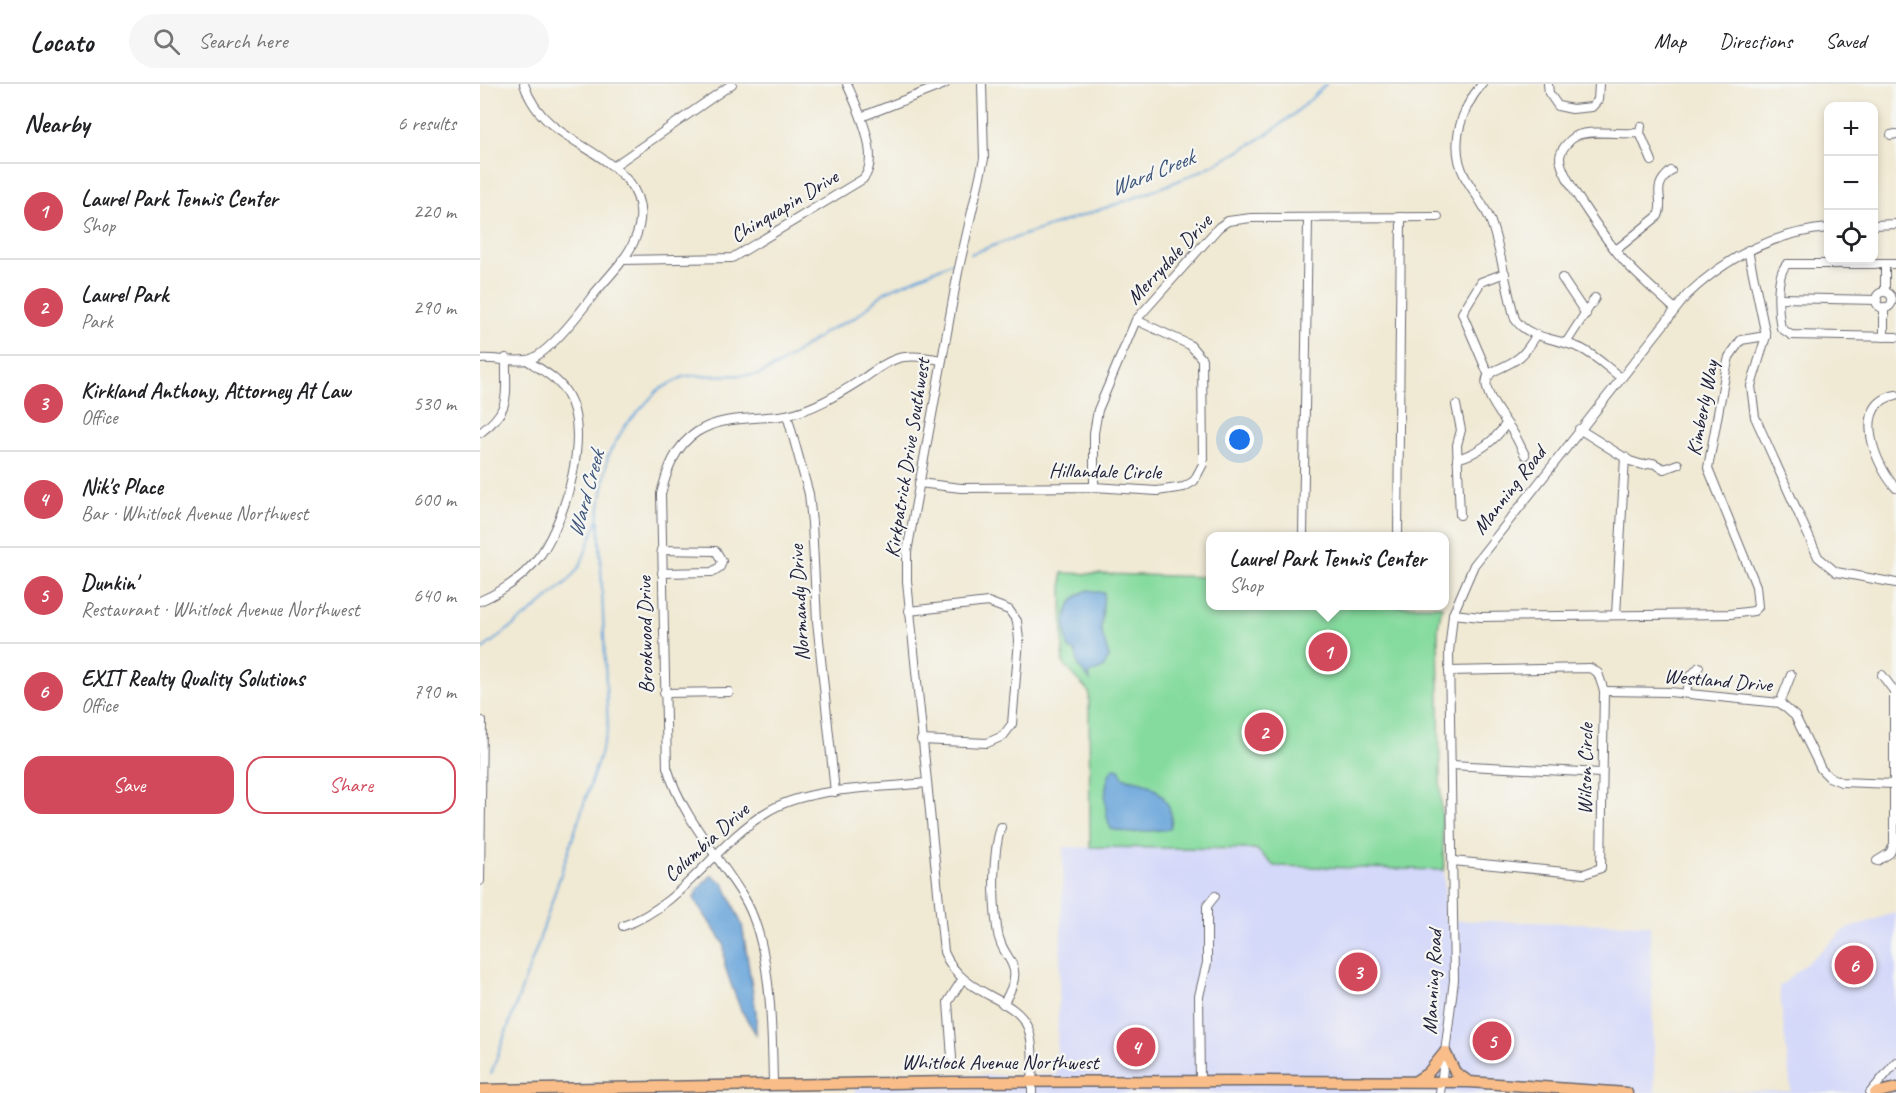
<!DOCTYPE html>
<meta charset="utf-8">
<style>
:root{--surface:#fff;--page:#f6f6f6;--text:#202124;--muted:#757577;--line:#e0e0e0;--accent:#d1495b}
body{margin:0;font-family:Caveat,sans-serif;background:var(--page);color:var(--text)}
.controls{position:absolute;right:18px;top:18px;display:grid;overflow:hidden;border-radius:12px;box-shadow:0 3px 9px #0003}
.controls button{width:54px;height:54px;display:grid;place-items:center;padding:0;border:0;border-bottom:2px solid var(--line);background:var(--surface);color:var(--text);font:30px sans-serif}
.you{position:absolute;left:760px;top:356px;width:21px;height:21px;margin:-15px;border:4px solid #fff;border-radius:50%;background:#1a73e8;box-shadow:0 0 0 9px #1a73e833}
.badge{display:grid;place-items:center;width:39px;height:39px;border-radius:50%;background:var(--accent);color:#fff;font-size:20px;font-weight:700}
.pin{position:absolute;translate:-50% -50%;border:3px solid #fff;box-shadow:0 2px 6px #0006}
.popup{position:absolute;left:726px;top:448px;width:243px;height:78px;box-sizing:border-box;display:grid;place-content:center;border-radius:12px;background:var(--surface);filter:drop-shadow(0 2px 4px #0005);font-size:20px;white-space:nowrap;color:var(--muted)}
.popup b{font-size:22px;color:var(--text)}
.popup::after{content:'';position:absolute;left:50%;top:100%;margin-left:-12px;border:12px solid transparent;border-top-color:var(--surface)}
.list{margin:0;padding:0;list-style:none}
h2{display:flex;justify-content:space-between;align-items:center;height:78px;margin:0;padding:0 24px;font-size:26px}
h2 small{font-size:20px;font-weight:400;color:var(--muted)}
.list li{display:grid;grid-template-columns:39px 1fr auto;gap:18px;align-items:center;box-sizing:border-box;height:96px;padding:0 24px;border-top:2px solid var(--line)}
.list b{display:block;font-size:22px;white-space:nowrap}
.list p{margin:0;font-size:20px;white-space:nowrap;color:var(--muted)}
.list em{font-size:20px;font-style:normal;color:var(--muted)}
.actions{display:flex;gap:12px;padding:18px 24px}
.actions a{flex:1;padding:14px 0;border:2px solid var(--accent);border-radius:18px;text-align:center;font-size:21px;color:var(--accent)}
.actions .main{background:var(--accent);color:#fff}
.icon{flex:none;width:33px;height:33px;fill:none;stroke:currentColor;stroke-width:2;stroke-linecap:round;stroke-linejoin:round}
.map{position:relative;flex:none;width:1416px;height:1009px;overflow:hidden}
header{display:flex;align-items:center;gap:36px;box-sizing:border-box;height:84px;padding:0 30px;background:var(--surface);border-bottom:2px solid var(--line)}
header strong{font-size:28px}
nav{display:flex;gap:33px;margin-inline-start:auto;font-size:21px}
.search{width:420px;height:54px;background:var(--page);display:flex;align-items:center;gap:15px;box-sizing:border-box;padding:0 21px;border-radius:33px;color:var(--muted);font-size:22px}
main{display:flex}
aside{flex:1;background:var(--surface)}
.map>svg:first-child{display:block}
.built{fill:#d4d8f9}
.green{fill:#85db9e;stroke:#547e6c;stroke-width:1.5}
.water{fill:#69a5da;stroke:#46648a;stroke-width:1.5}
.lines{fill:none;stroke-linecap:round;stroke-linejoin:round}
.stream{stroke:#69a5da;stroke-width:2}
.minor-casing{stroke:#6a6870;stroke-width:10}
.highway-casing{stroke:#6a6870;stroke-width:13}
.minor{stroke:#fff;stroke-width:8}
.highway{stroke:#f8bd88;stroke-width:10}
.labels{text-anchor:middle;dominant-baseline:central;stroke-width:4.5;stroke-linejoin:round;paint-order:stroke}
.street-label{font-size:21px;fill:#22223b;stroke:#f6f6f2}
.water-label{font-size:22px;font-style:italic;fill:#3e567b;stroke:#f6f6f2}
</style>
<header>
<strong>Locato</strong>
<div class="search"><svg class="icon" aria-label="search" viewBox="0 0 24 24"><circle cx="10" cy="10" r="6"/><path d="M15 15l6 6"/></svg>Search here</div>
<nav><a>Map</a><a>Directions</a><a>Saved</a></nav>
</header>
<main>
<aside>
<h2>Nearby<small>6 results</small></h2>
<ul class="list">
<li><span class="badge">1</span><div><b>Laurel Park Tennis Center</b><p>Shop</p></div><em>220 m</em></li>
<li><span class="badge">2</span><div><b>Laurel Park</b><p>Park</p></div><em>290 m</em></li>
<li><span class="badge">3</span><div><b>Kirkland Anthony, Attorney At Law</b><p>Office</p></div><em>530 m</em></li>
<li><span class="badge">4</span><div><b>Nik's Place</b><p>Bar · Whitlock Avenue Northwest</p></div><em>600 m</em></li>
<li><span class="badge">5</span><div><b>Dunkin'</b><p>Restaurant · Whitlock Avenue Northwest</p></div><em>640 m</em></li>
<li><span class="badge">6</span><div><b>EXIT Realty Quality Solutions</b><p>Office</p></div><em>790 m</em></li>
</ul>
<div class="actions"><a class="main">Save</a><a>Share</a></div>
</aside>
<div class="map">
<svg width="1416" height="1009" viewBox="0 0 1416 1009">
<rect width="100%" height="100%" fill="#f6f6f2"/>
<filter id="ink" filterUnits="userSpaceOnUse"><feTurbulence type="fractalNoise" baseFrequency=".0167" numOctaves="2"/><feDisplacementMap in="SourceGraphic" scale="12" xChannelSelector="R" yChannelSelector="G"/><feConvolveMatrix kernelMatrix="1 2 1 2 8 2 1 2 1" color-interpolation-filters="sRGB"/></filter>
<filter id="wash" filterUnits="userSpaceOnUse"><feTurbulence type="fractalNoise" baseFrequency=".008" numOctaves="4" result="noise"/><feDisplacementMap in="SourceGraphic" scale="24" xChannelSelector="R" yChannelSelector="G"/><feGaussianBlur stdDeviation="1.35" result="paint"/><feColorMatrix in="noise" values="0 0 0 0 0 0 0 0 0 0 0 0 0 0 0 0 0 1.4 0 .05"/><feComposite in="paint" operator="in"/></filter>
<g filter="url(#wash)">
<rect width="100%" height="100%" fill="#f0e9d3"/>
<polygon class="built" points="584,763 776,766 794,783 964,786 965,836 1170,841 1175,1008 1311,1007 1299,903 1365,846 1416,828 1416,1009 375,1009 373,992 576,991"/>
<polygon class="green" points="582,489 731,493 731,522 962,522 958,543 960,692 964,786 794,782 776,765 610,763 609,608 583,579"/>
<g class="water">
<path d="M609,506l15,3 -3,36 8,28 -6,11 -14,6 1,6 -11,-13 -4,-16 -6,-2c-7,-23 -6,-51 20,-59z"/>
<path d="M634,684l5,1 4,8c7,4 15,3 22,6 18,8 31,28 25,46l-40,4 -19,-4c-7,-15 -9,-49 3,-61z"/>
<polygon points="232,791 244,800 262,841 276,928 276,950 261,926 251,900 245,882 244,860 214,815 219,804"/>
</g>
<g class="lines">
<g class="stream">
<path d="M491,170c122,-48 262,-70 355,-170"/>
<polyline points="0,567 55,525 89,496 100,482 118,435 128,371 145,342 178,306 205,292 278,291 300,280 347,247 376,233 405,208 473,178"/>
<polyline points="11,990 58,860 128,646 119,437"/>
</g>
</g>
</g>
<g filter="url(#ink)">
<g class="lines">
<defs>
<g id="minor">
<path d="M502,0l2,75 -26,113 -51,280v29l37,371c19,46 71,43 84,76 7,19 4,45 4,65"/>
<path d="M1002,0c-22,26 -33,62 -17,93 9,16 22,31 27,48 10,31 14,62 23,94 12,20 47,20 67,30 14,7 26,19 38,28"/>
<polyline points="1068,0 1069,9 1078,22 1092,25 1112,23 1118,16 1119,0"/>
<polyline points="381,33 465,0"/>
<path d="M1161,42l-1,7c-18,2 -50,-4 -64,3 -7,4 -15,13 -16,21 -1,19 52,91 67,107 15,16 32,30 47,44"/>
<polyline points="1160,49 1172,77"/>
<polyline points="1411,51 1416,50"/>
<polyline points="134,82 252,0"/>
<polyline points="1394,141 1416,140"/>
<path d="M1136,166l42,-34c8,-18 -9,-27 13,-45"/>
<polyline points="1268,166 1286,252 1271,302 1275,333 1338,473 1356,488 1416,499"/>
<path d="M142,176l110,-2 131,-79c19,-22 -6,-72 -16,-95"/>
<path d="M1416,180h-109c-12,11 -9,49 -6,64l10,7 105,2"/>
<polyline points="1082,194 1106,230"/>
<polyline points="1405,208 1405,180"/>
<circle cx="1404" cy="216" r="8"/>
<polyline points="1300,214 1397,216"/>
<polyline points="1404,253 1404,223"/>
<polyline points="1086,259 1115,214"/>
<path d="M0,275c15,-1 31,3 46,1 19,-1 56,-50 68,-66 14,-17 33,-35 41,-55 26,-63 -47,-84 -83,-114 -13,-11 -23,-25 -28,-41"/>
<polyline points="1009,292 982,229 1001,198 1025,189"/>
<path d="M1416,311c-46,9 -20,72 0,93"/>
<polyline points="976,321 981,346 977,361 980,431"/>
<polyline points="307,331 329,410 332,439 337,537 355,708"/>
<polyline points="1099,345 1150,377 1163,381 1173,379 1184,385 1198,380"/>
<path d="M0,349c33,-24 25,-38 26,-75"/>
<path d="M1045,371c-4,-7 -7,-15 -11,-21 -7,-13 -45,-53 -18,-64 23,-10 28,-14 41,-36"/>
<path d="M977,375c21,-6 37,-17 49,-35"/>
<polyline points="439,399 481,404 614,403 677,407 704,403 714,397 723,380 722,275 710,261 656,236"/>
<polyline points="614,403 614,349 618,326 656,236 739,143 748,137 771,134 958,133"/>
<polyline points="823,452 828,135"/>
<polyline points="918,452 921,133"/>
<polyline points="181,466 236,467 242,477 240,483 232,488 182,489"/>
<path d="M0,517c23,-10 46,-26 61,-47 25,-37 51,-122 25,-162 -9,-14 -24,-22 -38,-31"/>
<polyline points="429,527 508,518 529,526 537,537 539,556 532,640 523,652 507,659 441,656"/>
<polyline points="973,530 1001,533 1250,530 1274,527 1278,523 1276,502 1228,384 1246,286 1249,273 1261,256 1286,252"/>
<polyline points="1136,531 1145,373"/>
<polyline points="969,587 1110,584 1118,589 1124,607 1121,784 1104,790 973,777"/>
<polyline points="1124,607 1189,608 1300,619 1315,632 1341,685 1349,693 1361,698 1414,700"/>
<polyline points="184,609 249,608"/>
<polyline points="1206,609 1209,594 1219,583"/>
<polyline points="1300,619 1311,591"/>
<polyline points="971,681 1121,689"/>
<path d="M521,743c-9,27 -8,72 -4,101 4,36 33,32 6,76"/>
<polyline points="1397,777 1410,769 1414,760 1414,607 1402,591"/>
<polyline points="0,797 2,637"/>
<path d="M143,842c58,-20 91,-80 142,-113 42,-27 112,-24 161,-30"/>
<polyline points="472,974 468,918 482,896"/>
<polyline points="720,997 719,912 727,879 727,822 735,812"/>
<path d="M293,1001c-1,-54 -1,-142 -30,-189 -26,-42 -62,-81 -76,-129l-6,-273c6,-24 14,-48 36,-62 26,-17 59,-12 89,-17 28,-5 54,-22 78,-37 10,-7 20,-15 32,-19 13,-5 31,-2 45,1"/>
<path d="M960,1009l14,-113 -5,-328 4,-38 21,-49 213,-270c40,-38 86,-62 141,-67"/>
<polyline points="1390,1009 1416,978"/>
</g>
<g id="highway">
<polyline points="965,968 975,988 988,997"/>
<polyline points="936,997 948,989 965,968"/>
<polyline points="0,1006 472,998 774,997 989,998 1147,1009"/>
<polyline points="1395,1009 1416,1004"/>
</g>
</defs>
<use href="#minor" class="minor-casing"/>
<use href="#highway" class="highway-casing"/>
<use href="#minor" class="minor"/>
<use href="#highway" class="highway"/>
</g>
</g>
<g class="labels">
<g class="street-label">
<text transform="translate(304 122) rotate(-31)">Chinquapin Drive</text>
<text transform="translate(689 175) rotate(-47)">Merrydale Drive</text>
<text transform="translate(1222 324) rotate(-79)">Kimberly Way</text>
<text transform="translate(427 374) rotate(-81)">Kirkpatrick Drive Southwest</text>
<text transform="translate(625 387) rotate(1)">Hillandale Circle</text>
<text transform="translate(1029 406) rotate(-52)">Manning Road</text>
<text transform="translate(319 519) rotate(-93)">Normandy Drive</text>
<text transform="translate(165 551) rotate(-91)">Brookwood Drive</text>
<text transform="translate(1238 596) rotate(5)">Westland Drive</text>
<text transform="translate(1105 685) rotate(-89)">Wilson Circle</text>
<text transform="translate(226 758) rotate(-42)">Columbia Drive</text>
<text transform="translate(952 898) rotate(-87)">Manning Road</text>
<text x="520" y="978">Whitlock Avenue Northwest</text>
</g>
<g class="water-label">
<text transform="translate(672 89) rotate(-22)">Ward Creek</text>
<text transform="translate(106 410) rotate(-75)">Ward Creek</text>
</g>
</g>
</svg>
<div class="controls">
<button>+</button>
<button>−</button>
<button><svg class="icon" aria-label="locate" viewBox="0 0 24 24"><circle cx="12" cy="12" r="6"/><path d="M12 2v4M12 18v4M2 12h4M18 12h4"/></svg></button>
</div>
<div class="you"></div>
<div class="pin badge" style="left:848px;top:568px">1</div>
<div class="popup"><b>Laurel Park Tennis Center</b>Shop</div>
<div class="pin badge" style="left:784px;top:648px">2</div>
<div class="pin badge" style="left:878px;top:888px">3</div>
<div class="pin badge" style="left:656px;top:963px">4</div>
<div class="pin badge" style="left:1012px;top:957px">5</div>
<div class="pin badge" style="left:1374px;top:881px">6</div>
</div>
</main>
